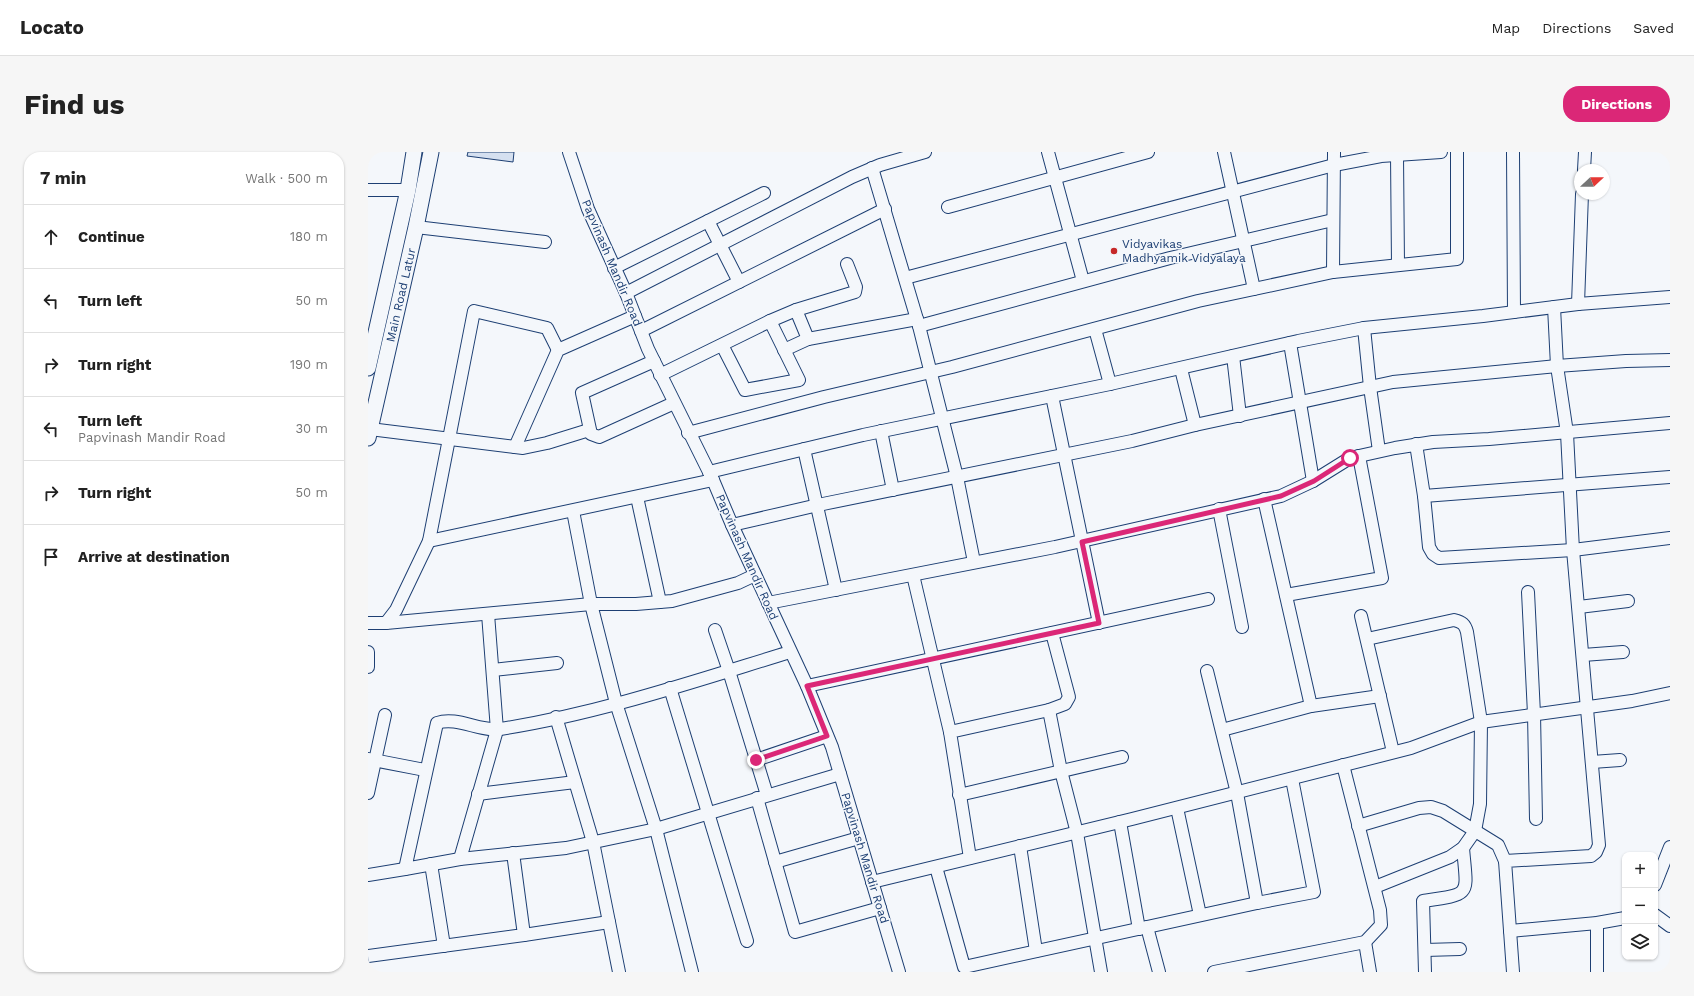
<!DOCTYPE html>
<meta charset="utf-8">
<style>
:root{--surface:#fff;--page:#f6f6f6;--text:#222;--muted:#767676;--line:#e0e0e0;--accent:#db2777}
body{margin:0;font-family:"Work Sans",sans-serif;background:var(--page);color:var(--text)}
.controls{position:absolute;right:12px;bottom:12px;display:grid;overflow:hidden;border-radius:8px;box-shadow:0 1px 3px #0004}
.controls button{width:36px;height:36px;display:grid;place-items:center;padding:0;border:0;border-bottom:1px solid var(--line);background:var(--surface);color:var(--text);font:20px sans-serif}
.compass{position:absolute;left:1206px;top:12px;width:36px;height:36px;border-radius:50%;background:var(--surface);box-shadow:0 1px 3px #0004;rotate:68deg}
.stop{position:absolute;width:12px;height:12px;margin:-9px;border:3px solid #db2777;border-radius:50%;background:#fff}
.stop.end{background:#db2777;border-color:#fff;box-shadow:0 1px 4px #0008}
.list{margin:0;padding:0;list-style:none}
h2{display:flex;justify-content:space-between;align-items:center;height:52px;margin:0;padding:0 16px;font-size:17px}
h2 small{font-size:13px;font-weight:400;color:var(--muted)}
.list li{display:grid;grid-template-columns:26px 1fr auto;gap:12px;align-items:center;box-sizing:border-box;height:64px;padding:0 16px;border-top:1px solid var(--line)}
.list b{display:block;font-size:15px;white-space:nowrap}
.list p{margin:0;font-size:13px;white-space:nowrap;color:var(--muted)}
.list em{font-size:13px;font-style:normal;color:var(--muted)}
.icon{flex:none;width:22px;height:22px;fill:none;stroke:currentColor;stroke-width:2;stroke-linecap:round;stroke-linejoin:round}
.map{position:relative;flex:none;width:1302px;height:820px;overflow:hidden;border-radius:16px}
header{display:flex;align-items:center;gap:24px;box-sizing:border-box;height:56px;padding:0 20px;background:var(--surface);border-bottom:1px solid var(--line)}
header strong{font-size:19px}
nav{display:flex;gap:22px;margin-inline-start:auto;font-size:14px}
.intro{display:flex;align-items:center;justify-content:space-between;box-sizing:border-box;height:96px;padding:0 24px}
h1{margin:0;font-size:28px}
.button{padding:10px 18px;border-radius:16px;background:var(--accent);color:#fff;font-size:14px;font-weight:700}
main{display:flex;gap:24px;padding:0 24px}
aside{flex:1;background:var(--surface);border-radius:16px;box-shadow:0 1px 3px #0004}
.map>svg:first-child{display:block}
.building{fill:#d5e0f0;stroke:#1d3f73}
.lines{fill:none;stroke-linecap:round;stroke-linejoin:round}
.minor-casing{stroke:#1d3f73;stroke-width:14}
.major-casing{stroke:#1d3f73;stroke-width:17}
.minor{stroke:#f4f7fb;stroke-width:12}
.major{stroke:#f4f7fb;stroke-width:15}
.route{stroke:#db2777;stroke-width:5}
.poi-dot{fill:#c62828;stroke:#f4f7fb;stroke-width:1.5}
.labels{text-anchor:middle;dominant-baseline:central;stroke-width:3;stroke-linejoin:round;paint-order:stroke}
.poi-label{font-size:12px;fill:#1d3f73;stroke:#f4f7fb;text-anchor:start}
.street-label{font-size:12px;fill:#1d3f73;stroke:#f4f7fb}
</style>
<header>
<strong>Locato</strong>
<nav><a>Map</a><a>Directions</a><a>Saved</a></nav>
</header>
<div class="intro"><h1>Find us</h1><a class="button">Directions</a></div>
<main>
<aside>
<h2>7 min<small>Walk · 500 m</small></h2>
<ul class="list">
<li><svg class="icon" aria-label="ahead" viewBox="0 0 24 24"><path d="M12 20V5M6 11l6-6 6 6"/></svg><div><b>Continue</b></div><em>180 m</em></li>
<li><svg class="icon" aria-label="left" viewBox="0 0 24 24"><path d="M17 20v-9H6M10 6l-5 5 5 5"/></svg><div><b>Turn left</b></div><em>50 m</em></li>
<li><svg class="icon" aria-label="right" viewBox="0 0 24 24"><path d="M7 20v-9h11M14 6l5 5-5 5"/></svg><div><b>Turn right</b></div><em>190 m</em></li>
<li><svg class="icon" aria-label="left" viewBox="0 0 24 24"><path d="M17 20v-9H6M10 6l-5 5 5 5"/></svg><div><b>Turn left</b><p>Papvinash Mandir Road</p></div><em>30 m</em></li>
<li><svg class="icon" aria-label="right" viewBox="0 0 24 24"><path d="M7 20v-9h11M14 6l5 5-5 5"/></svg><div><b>Turn right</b></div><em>50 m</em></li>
<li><svg class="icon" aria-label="arrive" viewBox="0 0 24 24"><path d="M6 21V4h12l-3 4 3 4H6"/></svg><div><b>Arrive at destination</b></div></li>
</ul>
</aside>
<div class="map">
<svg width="1302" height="820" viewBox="0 0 1302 820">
<rect width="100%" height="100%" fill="#f4f7fb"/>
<polygon class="building" points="100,0 146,0 145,10 99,4"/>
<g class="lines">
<defs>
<g id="minor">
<polyline points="201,0 220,57 258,141 280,197 345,328 364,373 439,534 464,595 531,820"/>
<polyline points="680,0 715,129"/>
<polyline points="856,0 886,137"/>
<polyline points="966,0 965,120 1089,107 1089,0"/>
<polyline points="1145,0 1146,160"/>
<polyline points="1029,3 1030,113"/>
<polyline points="504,16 551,174 802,106 965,68"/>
<polyline points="1216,18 1217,0"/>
<polyline points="0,38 40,38"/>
<polyline points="580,55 780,0"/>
<polyline points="340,69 371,130"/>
<polyline points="48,75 177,90"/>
<polyline points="246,116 396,41"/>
<polyline points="537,126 966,13 1013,4 1073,0"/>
<polyline points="258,141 484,25 512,13 557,0"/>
<polyline points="1210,152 1214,42"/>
<polyline points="402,169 428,158 487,140 488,135 479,112"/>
<polyline points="551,174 589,325 606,410"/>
<polyline points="996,176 1002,235 1011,299"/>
<polyline points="727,177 742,232"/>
<polyline points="273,179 517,57"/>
<polyline points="440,187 549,167"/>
<polyline points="922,191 945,329"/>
<polyline points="416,198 440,187 428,158"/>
<polyline points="865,204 872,264"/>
<polyline points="286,209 214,241 223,282 231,285 306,251"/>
<polyline points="813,217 827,273"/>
<polyline points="292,223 402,169 431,228 377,238 354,193"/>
<polyline points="684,244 731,471"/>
<polyline points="2,277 155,296 179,291 221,278"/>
<polyline points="513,279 525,338"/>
<polyline points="320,281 456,245 584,215 830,149 965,120"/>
<polyline points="1048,292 1056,344 1302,325"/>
<polyline points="147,295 190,198 267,164"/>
<polyline points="436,297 468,438"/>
<polyline points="341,320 495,283 742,232 930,189 996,176 1115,164 1210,152 1302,145"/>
<polyline points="1056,344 1061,395 1065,402 1071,406 1205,398 1302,386"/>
<polyline points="269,345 292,450"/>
<polyline points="896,347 943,554"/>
<polyline points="851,357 874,475"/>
<polyline points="205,359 223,452 248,551 288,677 324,820"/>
<polyline points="364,373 450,353 764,289 827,273 1025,230 1189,214 1258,209 1302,208"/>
<polyline points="61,389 345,328"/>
<polyline points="545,423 582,580"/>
<polyline points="1160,440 1166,562 1168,667"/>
<polyline points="918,443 1014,426 991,304"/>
<polyline points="400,451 687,395 913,344 945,329 982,306 1027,296 1065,290 1121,287 1302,271"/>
<polyline points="1211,455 1260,449"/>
<polyline points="993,464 1025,600"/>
<polyline points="0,471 18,471 28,458 61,389 106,159 179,176 190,198"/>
<polyline points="18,471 223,452 268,452 304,449 370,431 387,423"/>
<polyline points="347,478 361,519 399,643"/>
<path d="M999,487l87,-19c8,2 11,4 13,12l14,90 -1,82 -5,27 -12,17 -13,9 -75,30"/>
<polyline points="0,500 0,515"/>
<path d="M422,500c-95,29 -192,62 -290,77 -20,3 -43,-13 -63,-6l-32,146 55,-10 106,-11 90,-19 184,-55"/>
<polyline points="1215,503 1255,500"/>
<polyline points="125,518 189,511"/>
<polyline points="439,534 840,447"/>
<polyline points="302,536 379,789"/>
<polyline points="681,558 697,552 701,545 684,481"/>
<polyline points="188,565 225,690 251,820"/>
<polyline points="854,578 943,554 1012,544"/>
<polyline points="0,607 57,618"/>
<polyline points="388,608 459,584"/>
<polyline points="1224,610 1252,608"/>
<polyline points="0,641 17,563"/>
<polyline points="110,642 207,630"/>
<polyline points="591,643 754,605"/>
<polyline points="389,646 427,780 512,756"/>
<polyline points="809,656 832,763"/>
<polyline points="752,670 771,777"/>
<polyline points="990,674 1051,656 1063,655 1075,659 1130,693 1137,709"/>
<polyline points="652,694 668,799"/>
<polyline points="602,706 582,580 681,558 693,619 709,681 733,820"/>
<polyline points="92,707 129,578 120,462"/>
<polyline points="407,710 491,686"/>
<polyline points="63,712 76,794"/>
<polyline points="568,715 596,815 889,751 869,641 839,519"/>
<polyline points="0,723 37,717"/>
<polyline points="504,730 764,667 1043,596 1113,570 1264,549 1302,541"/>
<polyline points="1287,733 1302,695"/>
<polyline points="889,751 946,740 924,627"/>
<polyline points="1287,763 1302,774"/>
<polyline points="779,775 791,820"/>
<polyline points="1142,779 1229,771 1257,766"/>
<polyline points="156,783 241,770"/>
<polyline points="997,790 1002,820"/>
<polyline points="1057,798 1092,797"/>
<polyline points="0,804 156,783 145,701"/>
<polyline points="846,820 997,790 1013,773 1012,758 975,613"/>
<path d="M1057,820l-2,-71c50,-7 44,-5 40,-53"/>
<polyline points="1145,820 1137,709 1223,704 1228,700 1231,693 1205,398 1199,281 1189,214 1186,155"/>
<polyline points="1229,820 1229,771"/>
</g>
<g id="major">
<polyline points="0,216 40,38 46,0"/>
<polyline points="0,286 48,75 63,0"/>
</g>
</defs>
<use href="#minor" class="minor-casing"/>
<use href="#major" class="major-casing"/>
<use href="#minor" class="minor"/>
<use href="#major" class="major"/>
</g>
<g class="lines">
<polyline class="route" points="388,608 459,584 439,534 731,471 714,390 913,344 946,329 982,306"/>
</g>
<circle class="poi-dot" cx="746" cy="99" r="4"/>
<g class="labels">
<g class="poi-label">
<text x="754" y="92">Vidyavikas<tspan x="754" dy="14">Madhyamik Vidyalaya</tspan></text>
</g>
<g class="street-label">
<text transform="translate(244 111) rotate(67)">Papvinash Mandir Road</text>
<text transform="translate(33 143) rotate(-77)">Main Road Latur</text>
<text transform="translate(379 405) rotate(66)">Papvinash Mandir Road</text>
<text transform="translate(497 706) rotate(73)">Papvinash Mandir Road</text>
</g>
</g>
</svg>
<div class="controls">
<button>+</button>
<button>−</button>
<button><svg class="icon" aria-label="layers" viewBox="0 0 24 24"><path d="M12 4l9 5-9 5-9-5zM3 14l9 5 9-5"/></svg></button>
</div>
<svg class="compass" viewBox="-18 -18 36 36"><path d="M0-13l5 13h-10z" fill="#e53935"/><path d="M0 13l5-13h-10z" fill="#767676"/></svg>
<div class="stop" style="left:982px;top:306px"></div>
<div class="stop end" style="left:388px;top:608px"></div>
</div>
</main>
